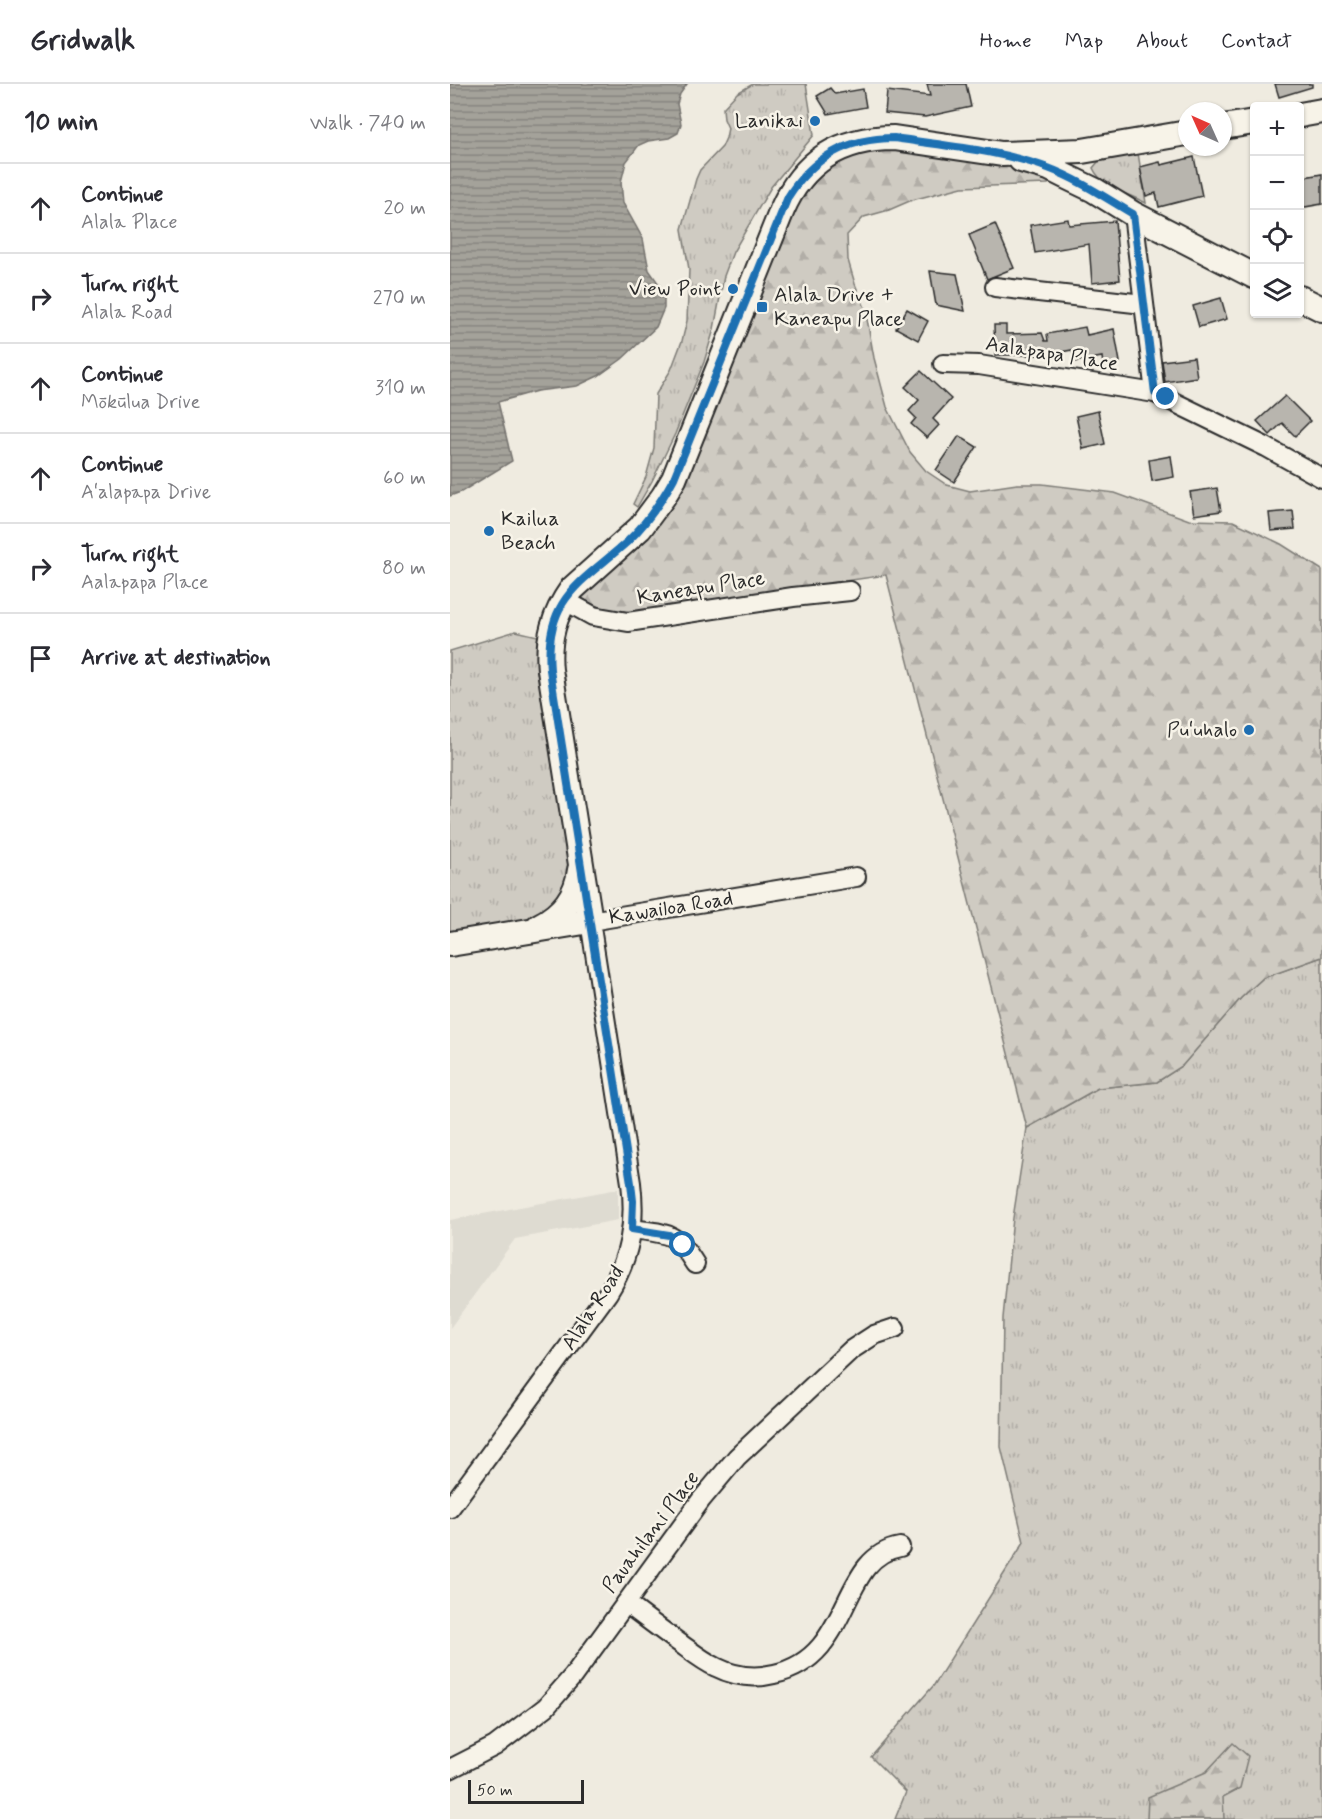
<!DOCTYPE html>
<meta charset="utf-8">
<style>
:root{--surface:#fff;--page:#f7f7f7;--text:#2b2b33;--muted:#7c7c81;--line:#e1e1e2}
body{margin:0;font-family:Mynerve,sans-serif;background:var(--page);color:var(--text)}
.controls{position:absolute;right:18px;top:18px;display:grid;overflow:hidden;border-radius:6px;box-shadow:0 2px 4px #0004}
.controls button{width:54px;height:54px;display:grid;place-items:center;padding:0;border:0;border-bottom:2px solid var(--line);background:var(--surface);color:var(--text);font:30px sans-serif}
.compass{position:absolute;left:728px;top:18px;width:54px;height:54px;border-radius:50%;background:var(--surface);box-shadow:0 2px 4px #0004;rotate:315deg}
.scale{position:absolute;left:18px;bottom:15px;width:116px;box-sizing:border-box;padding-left:6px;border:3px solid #2b2b2b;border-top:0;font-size:16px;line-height:21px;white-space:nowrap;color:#2b2b2b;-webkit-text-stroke:4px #f7f3e8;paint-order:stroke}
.stop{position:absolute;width:18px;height:18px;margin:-14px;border:4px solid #1f6fb2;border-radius:50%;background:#fff}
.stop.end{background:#1f6fb2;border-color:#fff;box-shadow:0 2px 6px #0008}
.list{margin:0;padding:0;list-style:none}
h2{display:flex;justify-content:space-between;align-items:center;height:78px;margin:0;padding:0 24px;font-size:26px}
h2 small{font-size:20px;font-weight:400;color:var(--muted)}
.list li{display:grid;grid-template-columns:39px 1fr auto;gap:18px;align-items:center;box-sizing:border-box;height:90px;padding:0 24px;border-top:2px solid var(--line)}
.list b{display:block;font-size:22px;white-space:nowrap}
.list p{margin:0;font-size:20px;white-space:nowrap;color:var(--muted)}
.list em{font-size:20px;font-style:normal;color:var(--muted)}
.icon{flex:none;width:33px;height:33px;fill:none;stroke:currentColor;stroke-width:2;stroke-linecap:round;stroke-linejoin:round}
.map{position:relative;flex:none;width:872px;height:1735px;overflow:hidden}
header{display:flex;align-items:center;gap:36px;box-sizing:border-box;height:84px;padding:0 30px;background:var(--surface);border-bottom:2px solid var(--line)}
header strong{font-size:28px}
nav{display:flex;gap:33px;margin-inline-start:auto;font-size:21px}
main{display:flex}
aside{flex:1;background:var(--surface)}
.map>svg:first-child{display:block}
.built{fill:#dedbd1}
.grass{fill:url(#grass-tufts);stroke:#7d7b76;stroke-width:1.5}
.forest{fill:url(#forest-firs);stroke:#7d7b76;stroke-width:1.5}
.water{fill:url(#water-rules);stroke:#74726e;stroke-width:1.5}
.building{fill:#b8b5ae;stroke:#2b2b2b;stroke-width:1.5}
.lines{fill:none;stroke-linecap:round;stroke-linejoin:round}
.street-casing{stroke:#2b2b2b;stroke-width:22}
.secondary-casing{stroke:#2b2b2b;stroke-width:28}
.street{stroke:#f7f3e8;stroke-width:18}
.secondary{stroke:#f7f3e8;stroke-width:24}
.route{stroke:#1f6fb2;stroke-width:8}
.poi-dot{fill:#1f6fb2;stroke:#f7f3e8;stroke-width:2}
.labels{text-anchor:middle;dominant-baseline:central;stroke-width:5;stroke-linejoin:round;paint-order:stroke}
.poi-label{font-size:21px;fill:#2b2b2b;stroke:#f7f3e8;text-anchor:end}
.street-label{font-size:21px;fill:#2b2b2b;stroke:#f7f3e8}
</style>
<header>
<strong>Gridwalk</strong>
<nav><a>Home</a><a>Map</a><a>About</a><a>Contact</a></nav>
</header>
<main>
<aside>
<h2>10 min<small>Walk · 740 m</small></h2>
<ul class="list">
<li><svg class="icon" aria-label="ahead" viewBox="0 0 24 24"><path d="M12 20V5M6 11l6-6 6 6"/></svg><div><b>Continue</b><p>Alala Place</p></div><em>20 m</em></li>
<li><svg class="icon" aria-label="right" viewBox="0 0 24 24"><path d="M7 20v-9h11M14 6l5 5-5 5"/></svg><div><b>Turn right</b><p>Alala Road</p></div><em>270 m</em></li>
<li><svg class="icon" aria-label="ahead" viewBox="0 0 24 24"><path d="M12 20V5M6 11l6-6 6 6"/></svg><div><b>Continue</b><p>Mōkūlua Drive</p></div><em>310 m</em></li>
<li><svg class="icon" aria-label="ahead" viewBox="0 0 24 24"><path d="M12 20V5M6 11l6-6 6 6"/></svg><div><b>Continue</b><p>Aʻalapapa Drive</p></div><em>60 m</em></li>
<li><svg class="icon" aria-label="right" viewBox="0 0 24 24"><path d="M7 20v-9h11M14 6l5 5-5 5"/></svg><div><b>Turn right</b><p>Aalapapa Place</p></div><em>80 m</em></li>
<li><svg class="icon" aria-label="arrive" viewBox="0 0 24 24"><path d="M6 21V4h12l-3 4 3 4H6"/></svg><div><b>Arrive at destination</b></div></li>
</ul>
</aside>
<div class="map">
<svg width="872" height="1735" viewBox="0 0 872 1735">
<defs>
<pattern id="grass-tufts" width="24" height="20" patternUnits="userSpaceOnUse" patternTransform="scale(1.5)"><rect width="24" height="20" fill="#cfcbc2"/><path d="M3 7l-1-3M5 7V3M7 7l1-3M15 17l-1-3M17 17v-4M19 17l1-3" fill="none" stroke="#b2aea7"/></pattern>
<pattern id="forest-firs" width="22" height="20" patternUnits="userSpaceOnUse" patternTransform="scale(1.5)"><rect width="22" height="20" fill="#cfcbc2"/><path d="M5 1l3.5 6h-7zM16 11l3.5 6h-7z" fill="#b2aea7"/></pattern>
<pattern id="water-rules" width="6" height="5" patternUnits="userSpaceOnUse" patternTransform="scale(1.5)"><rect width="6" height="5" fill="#a4a29a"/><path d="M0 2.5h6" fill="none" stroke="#86847e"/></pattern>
</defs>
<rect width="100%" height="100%" fill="#efebe0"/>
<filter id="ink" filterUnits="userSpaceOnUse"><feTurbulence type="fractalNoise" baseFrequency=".0167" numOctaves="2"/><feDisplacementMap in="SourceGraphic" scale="12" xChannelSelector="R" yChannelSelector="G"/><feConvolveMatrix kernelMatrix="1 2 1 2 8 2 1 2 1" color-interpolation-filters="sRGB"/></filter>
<g filter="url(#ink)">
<polygon class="built" points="168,1105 168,1136 65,1155 0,1244 0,1136"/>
<g class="grass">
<polygon points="303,0 356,0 364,51 321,103 283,168 274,192 264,245 254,278 225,350 202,397 187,423 183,420 196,393 204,364 206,310 221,286 232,257 237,237 239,185 232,145 246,95 250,86 272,63 276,54 278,44 274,35 273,24 287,9"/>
<path d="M688,69l8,50c-17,-9 -45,-16 -53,-35l5,-6z"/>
<polygon points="66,547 92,553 121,785 109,814 86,834 0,850 0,567"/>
<polygon points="872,873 872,1735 445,1735 456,1708 421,1673 484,1601 574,1458 551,1363 553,1234 563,1134 577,1044 648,1004 707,998 732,982 791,914 813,894"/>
</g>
<g class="forest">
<path d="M443,65l119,18 44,10 -8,7 -86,3 -50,13 -23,10 -25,7 -17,18 1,25 7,24 10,24 9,50 13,49 23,45 16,19 21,14 23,6 47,-7h25l73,9 74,27 44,1 48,23 41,26v387l-59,21 -22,20 -59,68 -25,16 -59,6 -71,40 -141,-553 -255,37c-19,0 -34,-5 -51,-13 16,-20 38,-33 56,-51 20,-19 35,-41 48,-64l108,-269c25,-47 49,-62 101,-66z"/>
<polygon points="783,1659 798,1672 790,1704 773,1713 774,1735 697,1735 698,1713 756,1688"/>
</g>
<polygon class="water" points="0,0 237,0 230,10 227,20 231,40 228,49 219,54 198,57 189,61 176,78 171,98 173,119 193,155 199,186 211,203 214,213 214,224 206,243 172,275 148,292 127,302 87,307 48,318 62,377 11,408 0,412"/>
<g class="building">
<polygon points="477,0 516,0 521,23 475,33 435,29 437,7 480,12"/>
<polygon points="825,0 862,0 862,3 829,13"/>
<polygon points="380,4 385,10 413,5 416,23 378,30 367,12"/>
<polygon points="744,73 752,112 709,123 706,109 696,112 690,83 710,78 711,81"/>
<polygon points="872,90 872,120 849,124 849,94"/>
<polygon points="618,135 619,141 665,137 670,196 642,199 639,160 585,169 580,141"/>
<polygon points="545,140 564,184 537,195 519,151"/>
<polygon points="480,187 507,190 515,227 486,221"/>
<polygon points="771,214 777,235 749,243 743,222"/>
<polygon points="457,225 478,237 468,256 446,244"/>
<polygon points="544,241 556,241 556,250 592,249 595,257 598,257 597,250 635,243 637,251 664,245 670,278 653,281 652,273 624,278 622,266 595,271 545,271"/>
<polygon points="744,273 747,293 715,298 712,277"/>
<polygon points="471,287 501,315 483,335 489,341 477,354 461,340 466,334 459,327 469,316 455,303"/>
<polygon points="835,312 860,337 845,352 832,339 820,351 807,337"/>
<polygon points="648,327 655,360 633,365 626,332"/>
<polygon points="509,352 527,363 504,398 486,386"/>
<polygon points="721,372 724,393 702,397 699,376"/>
<polygon points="767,404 771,427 744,431 740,408"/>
<polygon points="843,427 845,445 821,447 819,429"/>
</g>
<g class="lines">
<defs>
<g id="street">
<polyline points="683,130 705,309"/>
<polyline points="545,203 693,220"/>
<polyline points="493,280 529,281 705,309 816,363 872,394"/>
<polyline points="114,516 143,532 178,538 343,513 400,507"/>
<path d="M182,1145c36,5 43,2 63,35"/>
<path d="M0,1424l158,-215c22,-35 28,-70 23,-110l-41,-262 266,-44"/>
<path d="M176,1519c18,14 37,28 55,41 11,8 22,17 35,23 18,9 38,12 58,7 80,-17 64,-117 126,-127"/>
<polyline points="0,1685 45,1662 96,1623 123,1592 251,1416 287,1373 401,1266 424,1251 445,1244"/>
</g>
<g id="secondary">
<polyline points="850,31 872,27"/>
<polyline points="773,43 804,38"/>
<polyline points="571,76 599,84 615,92 644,106 683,130 804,192"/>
<polyline points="850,214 872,225"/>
<path d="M89,842c22,-11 38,-30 41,-56"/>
<path d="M0,860l140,-23 -40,-251c-3,-31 4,-56 22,-81l68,-61 23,-31 11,-18 108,-269c21,-49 59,-72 112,-72l108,16 80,-3 105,-18"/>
</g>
</defs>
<use href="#street" class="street-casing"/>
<use href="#secondary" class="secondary-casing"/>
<use href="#street" class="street"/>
<use href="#secondary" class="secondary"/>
</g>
</g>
<g class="lines" filter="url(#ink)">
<path class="route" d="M233,1161l-14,-10 -37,-6 1,-28 -2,-18 -81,-513c-6,-72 31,-87 77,-128 19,-18 34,-40 47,-64l114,-281c24,-39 60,-59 106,-59 52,8 105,12 154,30 30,11 58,30 85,46l22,179 11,4"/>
</g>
<g class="poi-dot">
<circle cx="365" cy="37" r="6"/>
<circle cx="283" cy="205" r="6"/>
<rect x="306" y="217" width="12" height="12" rx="3"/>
<circle cx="39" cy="447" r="6"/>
<circle cx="799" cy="646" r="6"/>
</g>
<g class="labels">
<g class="poi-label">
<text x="353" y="37">Lanikai</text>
<text x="271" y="205">View Point</text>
<text x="324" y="211" text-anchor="start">Alala Drive +<tspan x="324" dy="24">Kaneapu Place</tspan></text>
<text x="51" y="435" text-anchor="start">Kailua<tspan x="51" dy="24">Beach</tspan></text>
<text x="787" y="646">Puʻuhalo</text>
</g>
<g class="street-label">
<text transform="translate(602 270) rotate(9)">Aalapapa Place</text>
<text transform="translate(251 504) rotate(-9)">Kaneapu Place</text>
<text transform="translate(221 824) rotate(-9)">Kawailoa Road</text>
<text transform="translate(143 1224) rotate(-57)">Alala Road</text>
<text transform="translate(201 1448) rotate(-53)">Pauahilani Place</text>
</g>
</g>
</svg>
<div class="controls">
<button>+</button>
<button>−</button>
<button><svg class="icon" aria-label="locate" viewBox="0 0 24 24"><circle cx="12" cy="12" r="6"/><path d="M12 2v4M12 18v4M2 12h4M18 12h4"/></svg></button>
<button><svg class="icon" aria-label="layers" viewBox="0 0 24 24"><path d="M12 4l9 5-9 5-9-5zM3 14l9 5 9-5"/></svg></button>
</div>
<svg class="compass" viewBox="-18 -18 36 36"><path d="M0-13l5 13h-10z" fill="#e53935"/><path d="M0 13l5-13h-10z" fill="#7c7c81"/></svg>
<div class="scale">50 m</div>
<div class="stop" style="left:233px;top:1161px"></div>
<div class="stop end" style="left:716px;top:313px"></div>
</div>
</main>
